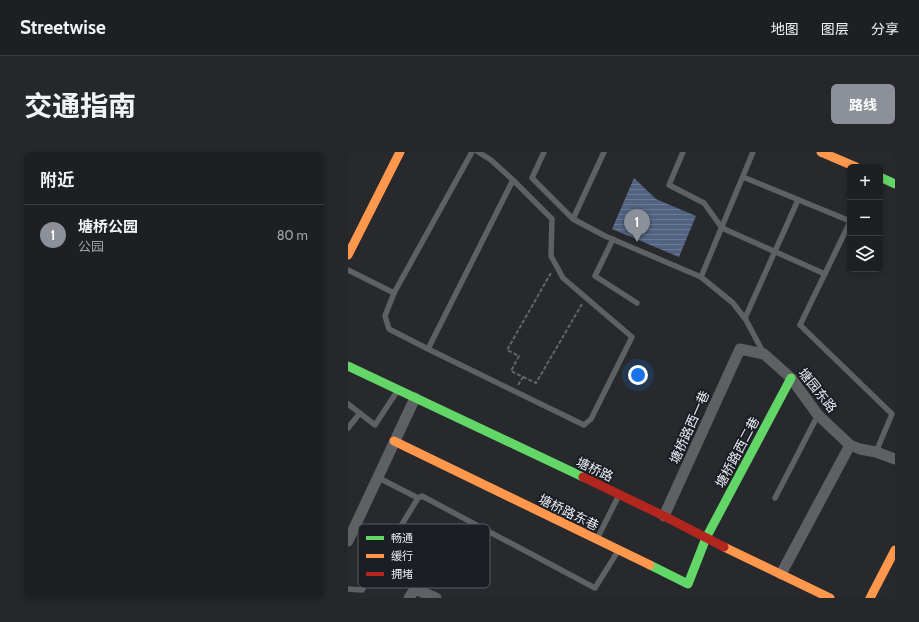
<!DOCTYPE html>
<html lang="zh">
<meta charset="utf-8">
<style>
:root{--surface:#1d1f21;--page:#25272a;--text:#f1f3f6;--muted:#a0a2a5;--line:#3b3d3f;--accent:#8c9099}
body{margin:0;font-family:Cabin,"Noto Sans SC",sans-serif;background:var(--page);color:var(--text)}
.controls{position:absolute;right:12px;top:12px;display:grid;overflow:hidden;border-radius:6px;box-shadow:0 2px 6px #0003}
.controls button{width:36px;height:36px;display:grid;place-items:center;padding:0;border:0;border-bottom:1px solid var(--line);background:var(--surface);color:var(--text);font:20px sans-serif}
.you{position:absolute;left:290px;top:223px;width:14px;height:14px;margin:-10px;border:3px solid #fff;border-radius:50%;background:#1a73e8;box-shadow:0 0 0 6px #1a73e833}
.badge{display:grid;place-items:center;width:26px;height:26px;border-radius:50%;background:var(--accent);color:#fff;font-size:13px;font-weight:700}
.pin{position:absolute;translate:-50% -33px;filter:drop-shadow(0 1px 2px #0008)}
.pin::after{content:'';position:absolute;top:21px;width:14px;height:12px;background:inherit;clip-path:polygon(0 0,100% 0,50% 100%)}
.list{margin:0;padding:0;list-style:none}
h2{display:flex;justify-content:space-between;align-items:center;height:52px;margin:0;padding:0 16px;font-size:17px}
h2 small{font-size:13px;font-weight:400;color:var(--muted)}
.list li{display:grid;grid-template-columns:26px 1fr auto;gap:12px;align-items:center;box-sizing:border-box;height:60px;padding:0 16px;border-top:1px solid var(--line)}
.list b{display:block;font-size:15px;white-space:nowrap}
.list p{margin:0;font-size:13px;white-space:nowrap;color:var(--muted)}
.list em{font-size:13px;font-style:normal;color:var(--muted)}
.icon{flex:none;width:22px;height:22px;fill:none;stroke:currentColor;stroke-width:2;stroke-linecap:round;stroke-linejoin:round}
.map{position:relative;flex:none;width:547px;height:446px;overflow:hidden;border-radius:6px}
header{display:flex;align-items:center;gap:24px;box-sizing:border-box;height:56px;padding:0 20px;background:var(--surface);border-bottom:1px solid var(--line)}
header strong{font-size:19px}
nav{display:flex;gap:22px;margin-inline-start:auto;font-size:14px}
.intro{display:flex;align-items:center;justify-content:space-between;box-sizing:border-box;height:96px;padding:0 24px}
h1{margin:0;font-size:28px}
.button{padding:10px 18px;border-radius:6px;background:var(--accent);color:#fff;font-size:14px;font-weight:700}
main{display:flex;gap:24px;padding:0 24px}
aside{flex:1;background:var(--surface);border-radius:6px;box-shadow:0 2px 6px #0003}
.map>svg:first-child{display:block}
.water{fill:url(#water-rules)}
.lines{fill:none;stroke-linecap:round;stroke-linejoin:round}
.path{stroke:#646568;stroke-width:2;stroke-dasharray:4 2;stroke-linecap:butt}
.lane{stroke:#5f6063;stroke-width:5.5}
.street{stroke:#5f6063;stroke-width:11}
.fast{stroke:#63d668;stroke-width:9}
.slow{stroke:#ff974d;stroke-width:9}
.jam{stroke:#b3261e;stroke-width:9}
.labels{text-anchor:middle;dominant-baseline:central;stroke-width:4;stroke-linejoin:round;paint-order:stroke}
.street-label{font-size:13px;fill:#e9ebf0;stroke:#1b1e25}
.key{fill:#1b1e25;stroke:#595c62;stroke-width:1}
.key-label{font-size:11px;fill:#e9ebf0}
</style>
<header>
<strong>Streetwise</strong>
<nav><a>地图</a><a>图层</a><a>分享</a></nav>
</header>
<div class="intro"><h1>交通指南</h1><a class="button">路线</a></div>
<main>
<aside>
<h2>附近<small></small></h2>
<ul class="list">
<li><span class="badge">1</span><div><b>塘桥公园</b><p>公园</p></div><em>80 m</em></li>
</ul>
</aside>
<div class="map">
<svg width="547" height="446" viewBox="0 0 547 446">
<defs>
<pattern id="water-rules" width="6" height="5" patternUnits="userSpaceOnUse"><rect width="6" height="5" fill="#516381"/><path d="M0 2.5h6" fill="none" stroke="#6a7a93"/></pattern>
</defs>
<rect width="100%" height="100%" fill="#27292c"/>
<polygon class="water" points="286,26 308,47 348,64 331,105 264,77"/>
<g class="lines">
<g class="path">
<polyline points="175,225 188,231 234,152"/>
<polyline points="170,233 175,225 163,219 171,204 159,198 204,119"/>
</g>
<g class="lane">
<polyline points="130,0 143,8 165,28"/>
<polyline points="196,0 184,26 225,67 257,84 353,125"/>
<polyline points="335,0 321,33 356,51 374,76 477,122"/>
<polyline points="405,0 353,125 385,151 398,168 416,202"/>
<polyline points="395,25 502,69"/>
<polyline points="225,67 256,0"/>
<polyline points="502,70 452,173 544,262 528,300"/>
<polyline points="265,87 247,124 289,151"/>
<polyline points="0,118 46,141 37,164 41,177 80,197 236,273 243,267 284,185 215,126 203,104 204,67 165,28 80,197"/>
<polyline points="46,141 124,0"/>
<polyline points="397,166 450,48"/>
<polyline points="0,252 27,273 50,238"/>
<polyline points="0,276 12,261"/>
<polyline points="70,346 74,344 247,436 270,399"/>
<polyline points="427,346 470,263"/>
<polyline points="249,387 271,343"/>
<polyline points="0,437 14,438 70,346 29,325"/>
</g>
<g class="street">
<polyline points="316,364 392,197 416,202 443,226 470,263 502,293 512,297 528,300 547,307"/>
<polyline points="0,389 67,246"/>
<polyline points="433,422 502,293"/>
<polyline points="61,446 67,437 88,446"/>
</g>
<g class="fast">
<polyline points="532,25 547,32"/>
<polyline points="0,214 235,325"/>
<polyline points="302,413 340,432 358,386 443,226"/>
</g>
<g class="slow">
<polyline points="473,0 508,15"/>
<polyline points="0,103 52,0"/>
<polyline points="46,289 302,413"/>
<polyline points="376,395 482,446"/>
<polyline points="522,446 547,398"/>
</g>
<polyline class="jam" points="235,325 316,364 376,395"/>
</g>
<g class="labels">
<g class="street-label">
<text transform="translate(470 238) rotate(51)">塘园东路</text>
<text transform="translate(341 275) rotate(-66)">塘桥路西一巷</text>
<text transform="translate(389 300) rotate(-62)">塘桥路西二巷</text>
<text transform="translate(247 317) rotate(25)">塘桥路</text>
<text transform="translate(221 360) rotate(26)">塘桥路东巷</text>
</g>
</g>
<rect x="10" y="372" width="132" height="64" rx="6" class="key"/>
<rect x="18" y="384" width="18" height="4" fill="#63d668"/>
<rect x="18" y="402" width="18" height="4" fill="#ff974d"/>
<rect x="18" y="420" width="18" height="4" fill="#b3261e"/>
<g class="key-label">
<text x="43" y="390">畅通</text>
<text x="43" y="408">缓行</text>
<text x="43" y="426">拥堵</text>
</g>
</svg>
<div class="controls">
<button>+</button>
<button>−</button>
<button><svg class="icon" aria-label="layers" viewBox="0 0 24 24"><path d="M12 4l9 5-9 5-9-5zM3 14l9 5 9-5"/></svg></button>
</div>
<div class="you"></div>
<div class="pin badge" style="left:289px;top:90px">1</div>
</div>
</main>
